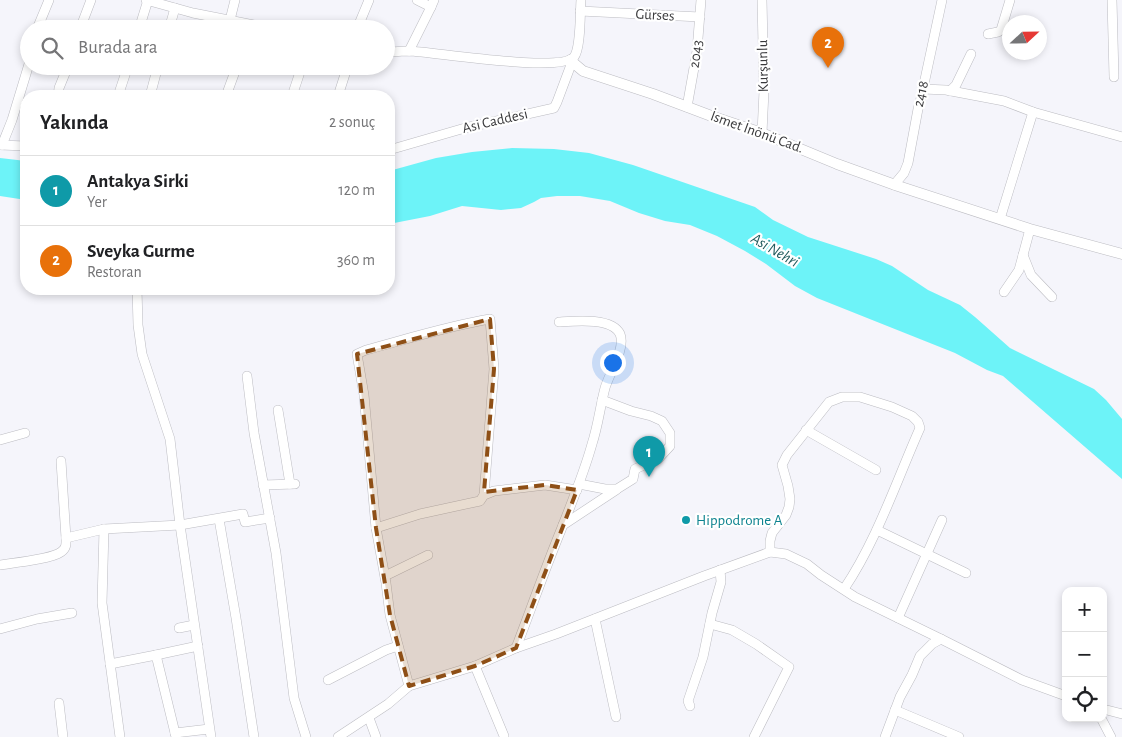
<!DOCTYPE html>
<html lang="tr">
<meta charset="utf-8">
<style>
:root{--surface:#fff;--page:#f6f6f6;--text:#202124;--muted:#757577;--line:#e0e0e0;--accent:#7c3aed}
body{margin:0;font-family:"Alegreya Sans",sans-serif;background:var(--page);color:var(--text)}
.controls{position:absolute;right:15px;bottom:15px;display:grid;overflow:hidden;border-radius:10px;box-shadow:0 2px 8px #0003}
.controls button{width:45px;height:45px;display:grid;place-items:center;padding:0;border:0;border-bottom:1px solid var(--line);background:var(--surface);color:var(--text);font:25px sans-serif}
.compass{position:absolute;left:1002px;top:15px;width:45px;height:45px;border-radius:50%;background:var(--surface);box-shadow:0 2px 8px #0003;rotate:68deg}
.you{position:absolute;left:612px;top:362px;width:18px;height:18px;margin:-12px;border:4px solid #fff;border-radius:50%;background:#1a73e8;box-shadow:0 0 0 8px #1a73e833}
.badge{display:grid;place-items:center;width:32px;height:32px;border-radius:50%;background:var(--accent);color:#fff;font-size:16px;font-weight:700}
.pin{position:absolute;translate:-50% -41px;filter:drop-shadow(0 1px 2px #0008)}
.pin::after{content:'';position:absolute;top:26px;width:18px;height:15px;background:inherit;clip-path:polygon(0 0,100% 0,50% 100%)}
.list{margin:0;padding:0;list-style:none}
h2{display:flex;justify-content:space-between;align-items:center;height:65px;margin:0;padding:0 20px;font-size:21px}
h2 small{font-size:16px;font-weight:400;color:var(--muted)}
.list li{display:grid;grid-template-columns:32px 1fr auto;gap:15px;align-items:center;box-sizing:border-box;height:70px;padding:0 20px;border-top:1px solid var(--line)}
.list b{display:block;font-size:19px;white-space:nowrap}
.list p{margin:0;font-size:16px;white-space:nowrap;color:var(--muted)}
.list em{font-size:16px;font-style:normal;color:var(--muted)}
.icon{flex:none;width:28px;height:28px;fill:none;stroke:currentColor;stroke-width:2;stroke-linecap:round;stroke-linejoin:round}
.map{position:relative;flex:none;width:1122px;height:737px;overflow:hidden}
.search{position:absolute;background:var(--surface);box-shadow:0 2px 8px #0003;left:20px;top:20px;width:375px;height:55px;display:flex;align-items:center;gap:12px;box-sizing:border-box;padding:0 18px;border-radius:28px;color:var(--muted);font-size:19px}
.panel{position:absolute;background:var(--surface);box-shadow:0 2px 8px #0003;left:20px;top:90px;width:375px;height:205px;border-radius:20px}
.map>svg:first-child{display:block}
.water{fill:#6df3f8}
.lines{fill:none;stroke-linecap:round;stroke-linejoin:round}
.minor-casing{stroke:#bcbcc2;stroke-width:10}
.tertiary-casing{stroke:#bcbcc2;stroke-width:11}
.minor{stroke:#fff;stroke-width:9}
.tertiary{stroke:#fff;stroke-width:10}
.marked{fill:#8e4f16;fill-opacity:0.2;stroke:#8e4f16;stroke-width:4;stroke-dasharray:10 6;stroke-linejoin:round}
.culture-dot{fill:#0f9aa8;stroke:#fff;stroke-width:2}
.labels{text-anchor:middle;dominant-baseline:central;stroke-width:4.5;stroke-linejoin:round;paint-order:stroke}
.street-label{font-size:15px;fill:#3a3a3c;stroke:#fff}
.culture-label{font-size:15px;fill:#0d838f;stroke:#fff;text-anchor:start}
.water-label{font-size:16px;font-style:italic;fill:#215b5d;stroke:#fff}
</style>
<div class="map">
<svg width="1122" height="737" viewBox="0 0 1122 737">
<rect width="100%" height="100%" fill="#f5f5fb"/>
<g class="water">
<polygon points="512,148 554,149 589,153 633,165 755,207 773,220 808,237 876,259 892,266 928,290 960,305 975,317 1010,348 1094,389 1106,400 1122,419 1122,479 1003,376 987,370 955,353 817,298 795,286 766,264 745,251 717,236 690,225 665,221 639,213 610,201 580,196 557,196 541,198 534,202 521,208 501,210 462,206 430,216 389,224 389,171 436,158 472,152"/>
<polygon points="0,158 26,161 26,200 0,196"/>
</g>
<g class="lines">
<defs>
<g id="minor">
<polyline points="146,0 193,13 274,29"/>
<polyline points="417,0 431,7 434,0"/>
<polyline points="1112,0 1114,77"/>
<polyline points="580,11 700,17"/>
<polyline points="230,20 235,0"/>
<polyline points="37,29 49,0"/>
<polyline points="80,29 91,0"/>
<polyline points="139,29 148,0"/>
<polyline points="169,29 175,8"/>
<polyline points="357,29 369,0"/>
<polyline points="988,34 998,32 1001,30 1010,0"/>
<polyline points="409,51 431,7"/>
<path d="M386,52c8,0 16,-1 23,-1 26,1 151,22 165,6 7,-9 6,-45 7,-57"/>
<polyline points="923,89 946,90 1004,101 1033,112 1122,137"/>
<polyline points="950,91 956,85 971,54"/>
<polyline points="58,96 59,88 68,66"/>
<polyline points="118,96 128,66"/>
<polyline points="150,96 158,66"/>
<polyline points="226,96 237,66"/>
<polyline points="292,96 302,66"/>
<polyline points="338,96 346,71 348,66"/>
<polyline points="687,107 697,51 701,0"/>
<polyline points="762,133 764,91 762,0"/>
<polyline points="0,145 26,146"/>
<polyline points="2,145 12,120 29,64"/>
<polyline points="389,150 465,128 554,108 557,102 572,62"/>
<polyline points="894,185 904,173 908,163 918,109 921,98 942,0"/>
<polyline points="1000,219 1033,112"/>
<polyline points="1023,255 1031,275 1052,297"/>
<polyline points="137,289 138,325 142,354 170,439 180,525 211,737"/>
<polyline points="1004,292 1019,270 1030,229"/>
<polyline points="247,376 254,433 276,553 294,698 306,737"/>
<polyline points="278,410 290,484"/>
<polyline points="806,430 876,470"/>
<polyline points="0,440 25,433"/>
<polyline points="61,461 66,538"/>
<polyline points="579,484 605,489 617,489 633,479 635,469 658,459 670,446 670,433 662,421 651,416 631,411 602,400"/>
<polyline points="263,485 295,484"/>
<polyline points="219,519 236,618 254,737"/>
<polyline points="563,525 616,490"/>
<polyline points="376,528 420,514 480,501 484,495 494,491 545,485 577,490"/>
<polyline points="104,529 102,603 120,737"/>
<polyline points="877,530 966,573"/>
<path d="M770,552v-11l2,-8 14,-18 3,-8 1,-8 -2,-13 -6,-21 5,-10 42,-53 13,-5h18l32,10 20,9 6,6 2,6c-24,54 -43,112 -76,161"/>
<path d="M0,565c13,-2 52,-6 61,-13 6,-4 5,-9 5,-14l38,-9 76,-4 63,-11 2,8 25,-4"/>
<polyline points="385,576 428,555"/>
<polyline points="898,618 942,520"/>
<polyline points="595,619 616,717"/>
<polyline points="710,624 732,630 756,644 789,667 754,737"/>
<polyline points="179,628 194,625"/>
<polyline points="0,629 37,619 72,613"/>
<polyline points="941,639 1022,680 1066,696"/>
<path d="M516,648c15,-39 29,-79 45,-118 11,-28 23,-57 31,-86 6,-18 8,-37 13,-56 4,-14 21,-40 15,-54 -8,-17 -46,-13 -61,-12"/>
<polyline points="156,655 198,646"/>
<polyline points="110,664 156,655 176,737"/>
<polyline points="475,666 504,736"/>
<polyline points="328,680 386,650 398,646"/>
<path d="M409,686l-19,-71 -4,-32 -10,-55 -12,-133 -7,-41 9,-4c41,-11 82,-24 124,-31l4,50 -10,126"/>
<polyline points="59,703 63,737"/>
<polyline points="690,706 688,701 703,657 712,613 721,582 720,570"/>
<polyline points="1103,709 1122,714"/>
<polyline points="895,710 959,737"/>
<polyline points="369,718 376,737"/>
<polyline points="1101,718 1111,737"/>
<polyline points="175,733 209,729"/>
<polyline points="338,737 388,704 409,686 475,666 516,648 556,634 704,576 770,552 786,554 807,564 821,575 855,597 941,639 932,644 920,656 912,675 900,697 885,737"/>
</g>
<polyline id="tertiary" points="570,60 583,71 653,94 714,117 762,133 837,164 898,186 1030,229 1122,254"/>
</defs>
<use href="#minor" class="minor-casing"/>
<use href="#tertiary" class="tertiary-casing"/>
<use href="#minor" class="minor"/>
<use href="#tertiary" class="tertiary"/>
</g>
<path class="marked" d="M490,319l4,50 -10,123 61,-7 32,5 -61,158 -41,18 -66,20 -19,-71 -14,-87 -19,-174z"/>
<circle class="culture-dot" cx="686" cy="520" r="5"/>
<g class="labels">
<g class="street-label">
<text transform="translate(655 15) rotate(3)">Gürses</text>
<text transform="translate(696 54) rotate(-82)">2043</text>
<text transform="translate(763 66) rotate(-91)">Kurşunlu</text>
<text transform="translate(921 94) rotate(-77)">2418</text>
<text transform="translate(495 121) rotate(-13)">Asi Caddesi</text>
<text transform="translate(757 132) rotate(20)">İsmet İnönü Cad.</text>
</g>
<g class="culture-label">
<text x="696" y="520">Hippodrome A</text>
</g>
<g class="water-label">
<text transform="translate(775 250) rotate(30)">Asi Nehri</text>
</g>
</g>
</svg>
<div class="controls">
<button>+</button>
<button>−</button>
<button><svg class="icon" aria-label="locate" viewBox="0 0 24 24"><circle cx="12" cy="12" r="6"/><path d="M12 2v4M12 18v4M2 12h4M18 12h4"/></svg></button>
</div>
<svg class="compass" viewBox="-18 -18 36 36"><path d="M0-13l5 13h-10z" fill="#e53935"/><path d="M0 13l5-13h-10z" fill="#757577"/></svg>
<div class="you"></div>
<div class="pin badge" style="left:649px;top:477px;background:#0f9aa8">1</div>
<div class="pin badge" style="left:828px;top:68px;background:#e8710a">2</div>
<div class="search"><svg class="icon" aria-label="search" viewBox="0 0 24 24"><circle cx="10" cy="10" r="6"/><path d="M15 15l6 6"/></svg>Burada ara</div>
<section class="panel">
<h2>Yakında<small>2 sonuç</small></h2>
<ul class="list">
<li><span class="badge" style="background:#0f9aa8">1</span><div><b>Antakya Sirki</b><p>Yer</p></div><em>120 m</em></li>
<li><span class="badge" style="background:#e8710a">2</span><div><b>Sveyka Gurme</b><p>Restoran</p></div><em>360 m</em></li>
</ul>
</section>
</div>
